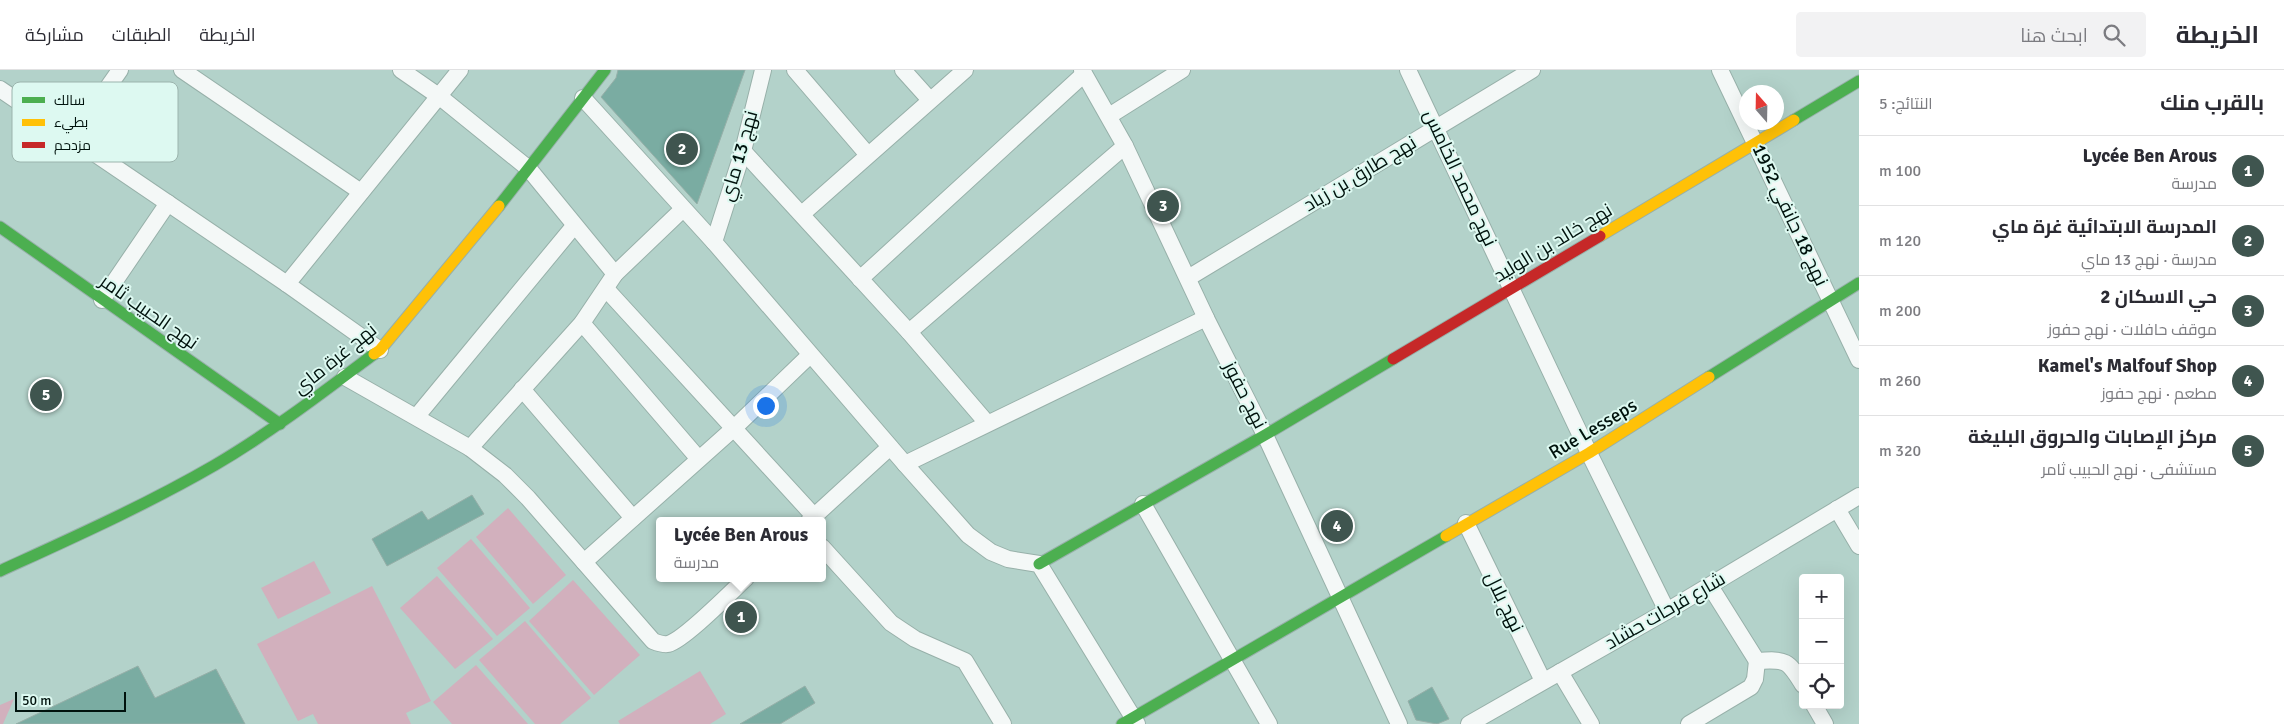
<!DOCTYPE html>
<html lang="ar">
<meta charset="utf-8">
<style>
:root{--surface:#fff;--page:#f2f2f3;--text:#2b2b33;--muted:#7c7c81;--line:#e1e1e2;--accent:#3f554f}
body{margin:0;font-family:Signika,Cairo,sans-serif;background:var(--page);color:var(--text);direction:rtl}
.controls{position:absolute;right:15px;bottom:15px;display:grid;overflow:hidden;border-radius:5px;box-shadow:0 5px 20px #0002}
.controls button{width:45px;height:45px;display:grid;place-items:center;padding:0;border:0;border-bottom:1px solid var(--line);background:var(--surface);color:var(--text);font:25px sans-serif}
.compass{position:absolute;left:1739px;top:15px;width:45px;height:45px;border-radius:50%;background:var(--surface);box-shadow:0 5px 20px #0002;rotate:340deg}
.scale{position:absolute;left:15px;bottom:12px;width:111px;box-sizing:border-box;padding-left:5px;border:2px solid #00120d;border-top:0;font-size:14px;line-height:18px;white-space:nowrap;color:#00120d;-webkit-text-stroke:4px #ddf9f1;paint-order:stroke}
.you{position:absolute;left:765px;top:335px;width:18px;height:18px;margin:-12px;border:4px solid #fff;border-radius:50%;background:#1a73e8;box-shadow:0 0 0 8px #1a73e833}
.badge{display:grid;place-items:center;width:32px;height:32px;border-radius:50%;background:var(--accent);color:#fff;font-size:16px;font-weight:700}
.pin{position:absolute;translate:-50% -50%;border:2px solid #fff;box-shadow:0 1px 5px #0006}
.popup{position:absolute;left:656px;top:447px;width:170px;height:65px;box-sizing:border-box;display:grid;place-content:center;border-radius:5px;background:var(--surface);filter:drop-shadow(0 1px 4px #0005);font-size:16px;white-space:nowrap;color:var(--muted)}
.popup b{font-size:19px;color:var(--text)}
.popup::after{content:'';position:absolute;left:50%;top:100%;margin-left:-10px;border:10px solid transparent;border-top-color:var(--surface)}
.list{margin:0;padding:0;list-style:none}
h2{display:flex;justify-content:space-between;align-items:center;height:65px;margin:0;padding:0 20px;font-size:21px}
h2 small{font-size:16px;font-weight:400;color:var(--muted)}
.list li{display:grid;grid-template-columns:32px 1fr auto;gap:15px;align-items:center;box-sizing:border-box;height:70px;padding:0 20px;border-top:1px solid var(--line)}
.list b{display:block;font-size:19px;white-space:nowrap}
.list p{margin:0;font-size:16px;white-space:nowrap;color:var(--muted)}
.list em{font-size:16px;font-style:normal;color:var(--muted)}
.icon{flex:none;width:28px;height:28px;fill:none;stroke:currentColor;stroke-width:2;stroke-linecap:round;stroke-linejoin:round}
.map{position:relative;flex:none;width:1859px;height:654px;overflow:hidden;direction:ltr}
header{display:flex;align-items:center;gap:30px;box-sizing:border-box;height:70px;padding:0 25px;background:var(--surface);border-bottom:1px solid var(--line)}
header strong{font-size:24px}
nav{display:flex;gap:28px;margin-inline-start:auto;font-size:18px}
.search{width:350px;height:45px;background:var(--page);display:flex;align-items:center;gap:12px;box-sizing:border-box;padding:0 18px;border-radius:5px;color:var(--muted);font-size:19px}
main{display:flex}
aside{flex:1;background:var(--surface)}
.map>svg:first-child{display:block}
.green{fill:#d2b0bd}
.building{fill:#7aaca2;stroke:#96afa8}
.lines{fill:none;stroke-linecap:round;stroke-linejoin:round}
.street-casing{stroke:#97b0a9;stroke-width:18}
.fast-casing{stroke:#97b0a9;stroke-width:13}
.slow-casing{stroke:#97b0a9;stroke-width:13}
.jam-casing{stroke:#97b0a9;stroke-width:13}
.street{stroke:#f4f8f7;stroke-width:16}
.fast{stroke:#4caf50;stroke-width:11}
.slow{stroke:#ffc107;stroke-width:11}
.jam{stroke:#c62828;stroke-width:11}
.labels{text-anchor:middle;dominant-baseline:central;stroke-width:4;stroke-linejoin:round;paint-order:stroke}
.street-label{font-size:19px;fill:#00120d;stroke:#ddf9f1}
.key{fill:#ddf9f1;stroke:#9bb4ad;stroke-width:1}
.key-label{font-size:14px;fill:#00120d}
</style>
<header>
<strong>الخريطة</strong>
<div class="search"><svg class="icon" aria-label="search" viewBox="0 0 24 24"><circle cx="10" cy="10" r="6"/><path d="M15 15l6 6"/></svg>ابحث هنا</div>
<nav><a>الخريطة</a><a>الطبقات</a><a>مشاركة</a></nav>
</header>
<main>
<aside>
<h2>بالقرب منك<small>النتائج: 5</small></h2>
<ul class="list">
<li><span class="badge">1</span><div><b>Lycée Ben Arous</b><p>مدرسة</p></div><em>100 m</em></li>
<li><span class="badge">2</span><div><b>المدرسة الابتدائية غرة ماي</b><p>مدرسة · نهج 13 ماي</p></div><em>120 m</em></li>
<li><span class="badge">3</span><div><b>حي الاسكان 2</b><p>موقف حافلات · نهج حفوز</p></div><em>200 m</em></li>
<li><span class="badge">4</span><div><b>Kamel's Malfouf Shop</b><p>مطعم · نهج حفوز</p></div><em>260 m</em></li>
<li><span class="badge">5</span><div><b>مركز الإصابات والحروق البليغة</b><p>مستشفى · نهج الحبيب ثامر</p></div><em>320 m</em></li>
</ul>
</aside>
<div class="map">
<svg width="1859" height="654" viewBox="0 0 1859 654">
<rect width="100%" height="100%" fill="#b3d2ca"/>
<g class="green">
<polygon points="508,438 566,505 533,534 476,467"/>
<polygon points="471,469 530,538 497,566 437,498"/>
<polygon points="314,491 331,523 278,549 261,518"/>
<polygon points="437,506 493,569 455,599 400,538"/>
<polygon points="573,510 640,585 594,625 529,551"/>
<polygon points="372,516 431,631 406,643 411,654 318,654 313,644 298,651 257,574"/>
<polygon points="525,551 591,628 560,654 535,654 479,590"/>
<polygon points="476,595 528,654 452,654 433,632"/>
<polygon points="700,601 726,644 710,654 620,654 618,651"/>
<polygon points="14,629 3,654 0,654 0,635"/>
</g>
<g class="building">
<polygon points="618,0 745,0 697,134 601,27 616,8"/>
<polygon points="472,425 484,444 387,496 372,469 422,441 428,450"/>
<polygon points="138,596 155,628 216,599 245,654 16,654"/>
<polygon points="805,616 815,633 780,654 740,654"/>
<polygon points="1432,617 1449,649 1437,654 1416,650 1408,631"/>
</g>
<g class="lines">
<defs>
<g id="street">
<polyline points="182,0 361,122"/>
<polyline points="401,0 440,27 529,99 615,204"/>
<polyline points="795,0 868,85"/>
<polyline points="903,0 930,30"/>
<polyline points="1082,0 1125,76 1206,248 1265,365 1399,654"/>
<polyline points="1408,0 1589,383 1667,541"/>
<polyline points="1720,0 1859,290"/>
<polyline points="0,19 287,214 380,280"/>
<polyline points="583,28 714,172 905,394 968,465 991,482 1008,489 1039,494 1137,654"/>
<polyline points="1109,46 1182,0"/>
<polyline points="73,67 120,0"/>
<polyline points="743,81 909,262 987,353"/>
<polyline points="802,144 965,0"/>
<polyline points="714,172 743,81 763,0"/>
<polyline points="1188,208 1532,0"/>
<polyline points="860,209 1084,4"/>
<polyline points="287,214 460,0"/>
<polyline points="607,220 814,446"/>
<polyline points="102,230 168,133"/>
<polyline points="582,253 698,388"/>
<polyline points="909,262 1125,76"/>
<path d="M345,307l125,71 35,27 23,23 125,143c5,2 10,4 15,3 16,-4 63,-52 78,-66"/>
<polyline points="522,319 633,448"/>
<polyline points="417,346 574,156"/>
<polyline points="470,378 582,253 615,204 683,139"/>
<polyline points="905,394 1206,248"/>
<polyline points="1143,434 1269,654"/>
<polyline points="1837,439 1859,476"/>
<polyline points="809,451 890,377"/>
<polyline points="1466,453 1543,611"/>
<polyline points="822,477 891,553 915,569 965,591 1003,654"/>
<polyline points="584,492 733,359 810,285"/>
<path d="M1710,516l47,75c29,-2 31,-1 46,24"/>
<polyline points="1560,602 1591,654"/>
<polyline points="1814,635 1825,654"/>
<polyline points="1469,654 1667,541 1859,426"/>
<polyline points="1689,654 1751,617 1755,609 1757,591"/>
</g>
<g id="fast">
<polyline points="1794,50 1859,11"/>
<polyline points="499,136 605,0"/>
<polyline points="0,157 280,354"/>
<polyline points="1709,307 1859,213"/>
<polyline points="1039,494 1265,365 1393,289"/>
<path d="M0,501c72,-33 146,-66 215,-106 56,-33 107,-72 159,-111"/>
<polyline points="1122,654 1446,466"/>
</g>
<g id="slow">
<polyline points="1600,166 1794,50"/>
<polyline points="374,284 380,280 499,136"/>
<polyline points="1446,466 1589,383 1709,307"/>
</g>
<polyline id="jam" points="1393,289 1600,166"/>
</defs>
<use href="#street" class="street-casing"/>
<use href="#fast" class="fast-casing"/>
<use href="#slow" class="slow-casing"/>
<use href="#jam" class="jam-casing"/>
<use href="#street" class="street"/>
<use href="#fast" class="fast"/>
<use href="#slow" class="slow"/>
<use href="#jam" class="jam"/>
</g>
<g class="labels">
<g class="street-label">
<text transform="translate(739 86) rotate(-74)">نهج 13 ماي</text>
<text transform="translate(1360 104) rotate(-31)">نهج طارق بن زياد</text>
<text transform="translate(1460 108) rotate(65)">نهج محمد الخامس</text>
<text transform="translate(1790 145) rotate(65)">نهج 18 جانفي 1952</text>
<text transform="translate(1553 173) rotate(-31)">نهج خالد بن الوليد</text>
<text transform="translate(149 242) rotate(35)">نهج الحبيب ثامر</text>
<text transform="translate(335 289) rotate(-39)">نهج غرة ماي</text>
<text transform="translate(1245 325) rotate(63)">نهج حفوز</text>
<text transform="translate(1593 359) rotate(-31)">Rue Lesseps</text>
<text transform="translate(1504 532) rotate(64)">نهج بلال</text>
<text transform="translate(1665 541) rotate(-30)">شارع فرحات حشاد</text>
</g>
</g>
<rect x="12" y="12" width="166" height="80" rx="8" class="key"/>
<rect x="22" y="27" width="23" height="6" fill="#4caf50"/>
<rect x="22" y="49" width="23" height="7" fill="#ffc107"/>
<rect x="22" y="72" width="23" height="6" fill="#c62828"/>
<g class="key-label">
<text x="54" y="35">سالك</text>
<text x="54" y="57">بطيء</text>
<text x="54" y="80">مزدحم</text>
</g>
</svg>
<div class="controls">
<button>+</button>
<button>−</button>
<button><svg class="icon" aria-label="locate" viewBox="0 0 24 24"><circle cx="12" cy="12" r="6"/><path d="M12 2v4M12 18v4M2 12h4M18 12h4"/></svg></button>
</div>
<svg class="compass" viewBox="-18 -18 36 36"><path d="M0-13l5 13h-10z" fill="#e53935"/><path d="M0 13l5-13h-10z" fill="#7c7c81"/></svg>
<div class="scale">50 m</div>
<div class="you"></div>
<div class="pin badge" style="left:741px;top:547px">1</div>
<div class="popup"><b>Lycée Ben Arous</b>مدرسة</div>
<div class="pin badge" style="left:682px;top:79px">2</div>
<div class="pin badge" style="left:1163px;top:136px">3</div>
<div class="pin badge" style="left:1337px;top:456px">4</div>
<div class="pin badge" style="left:46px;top:325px">5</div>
</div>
</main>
